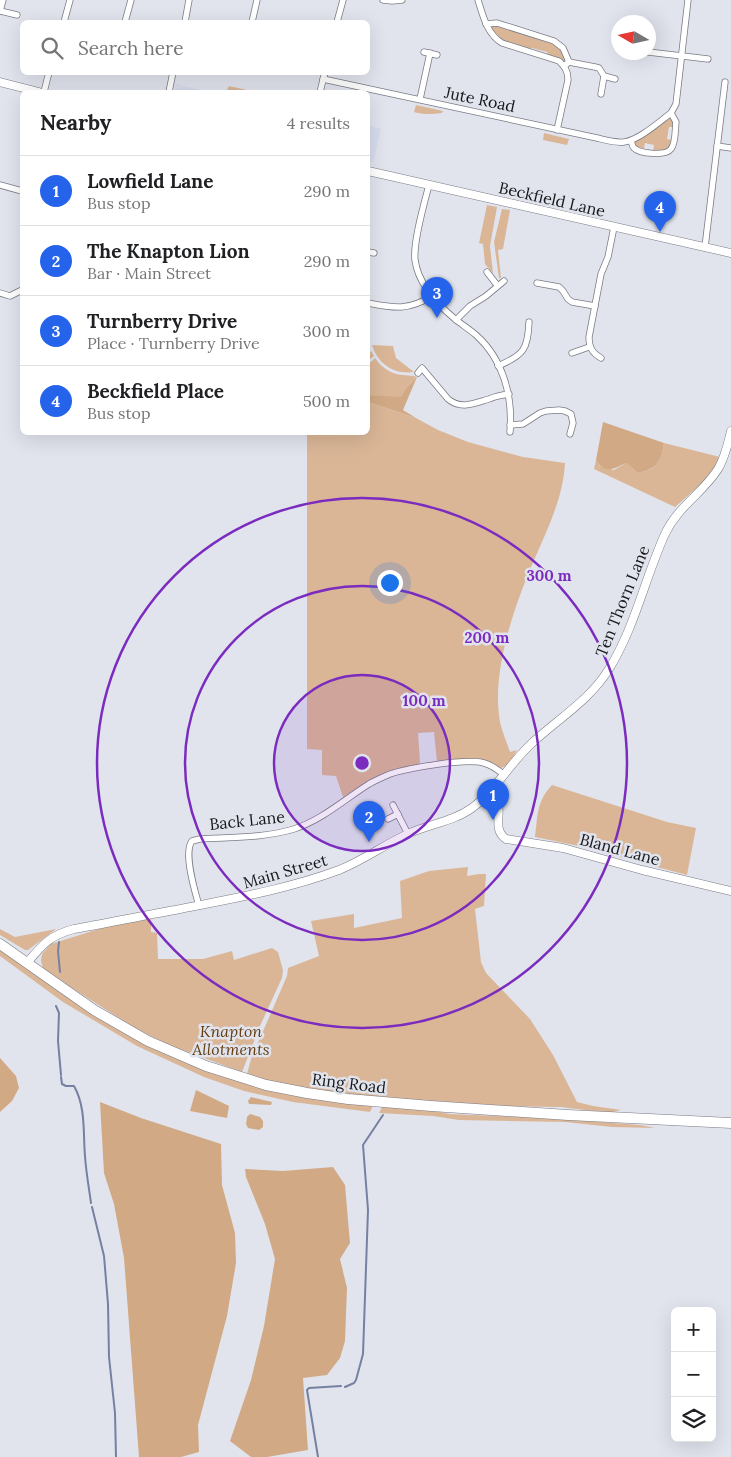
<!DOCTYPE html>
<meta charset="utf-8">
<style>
:root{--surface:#fff;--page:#f6f6f6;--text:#202124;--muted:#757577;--line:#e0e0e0;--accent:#2563eb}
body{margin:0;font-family:Lora,serif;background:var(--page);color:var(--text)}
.controls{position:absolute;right:15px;bottom:15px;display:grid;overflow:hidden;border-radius:8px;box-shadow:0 5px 20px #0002}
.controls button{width:45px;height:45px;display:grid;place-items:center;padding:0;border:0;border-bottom:1px solid var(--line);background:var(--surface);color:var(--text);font:25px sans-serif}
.compass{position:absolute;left:611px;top:15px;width:45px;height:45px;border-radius:50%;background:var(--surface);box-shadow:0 5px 20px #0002;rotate:279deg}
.you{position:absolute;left:389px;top:582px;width:18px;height:18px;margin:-12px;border:4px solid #fff;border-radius:50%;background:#1a73e8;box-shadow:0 0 0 8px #1a73e833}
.badge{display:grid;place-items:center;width:32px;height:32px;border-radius:50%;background:var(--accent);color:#fff;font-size:16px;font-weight:700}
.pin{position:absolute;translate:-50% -41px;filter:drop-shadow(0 1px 2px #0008)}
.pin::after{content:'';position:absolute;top:26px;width:18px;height:15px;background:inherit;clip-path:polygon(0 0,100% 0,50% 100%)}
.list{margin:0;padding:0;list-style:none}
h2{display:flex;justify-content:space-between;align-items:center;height:65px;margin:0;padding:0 20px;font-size:21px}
h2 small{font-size:16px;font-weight:400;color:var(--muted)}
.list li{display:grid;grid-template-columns:32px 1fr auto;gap:15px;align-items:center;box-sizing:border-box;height:70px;padding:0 20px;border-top:1px solid var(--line)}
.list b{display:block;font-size:19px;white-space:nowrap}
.list p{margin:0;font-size:16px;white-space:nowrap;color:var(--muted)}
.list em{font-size:16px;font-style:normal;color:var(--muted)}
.icon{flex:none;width:28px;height:28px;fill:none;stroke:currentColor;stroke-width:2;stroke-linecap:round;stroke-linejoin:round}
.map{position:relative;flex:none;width:731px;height:1457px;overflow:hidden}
.search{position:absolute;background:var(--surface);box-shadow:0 5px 20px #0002;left:20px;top:20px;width:350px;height:55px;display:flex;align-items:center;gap:12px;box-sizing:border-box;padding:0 18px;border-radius:8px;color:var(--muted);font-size:19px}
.panel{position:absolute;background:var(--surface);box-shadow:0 5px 20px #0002;left:20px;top:90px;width:350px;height:345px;border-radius:8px}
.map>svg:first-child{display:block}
.built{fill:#d7dced}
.green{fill:#dab697}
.forest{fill:#d2a985}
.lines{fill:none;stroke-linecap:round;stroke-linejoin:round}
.stream{stroke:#7681a2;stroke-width:2}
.street-casing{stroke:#797b84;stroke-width:7}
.secondary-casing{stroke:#797b84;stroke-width:9}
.highway-casing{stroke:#797b84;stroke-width:11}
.street{stroke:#fff;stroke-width:5.5}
.secondary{stroke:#fff;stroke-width:8}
.highway{stroke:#fff;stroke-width:10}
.ring{fill:none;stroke:#7b2cbf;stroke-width:2.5}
.labels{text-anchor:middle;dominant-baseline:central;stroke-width:5;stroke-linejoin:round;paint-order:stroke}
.street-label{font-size:16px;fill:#16171a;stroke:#e1e4ed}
.park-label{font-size:16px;font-style:italic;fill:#643d11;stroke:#e1e4ed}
.centre{fill:#7b2cbf;stroke:#e1e4ed;stroke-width:2.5}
.ring-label{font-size:15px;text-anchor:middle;font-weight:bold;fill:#7b2cbf;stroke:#e1e4ed;stroke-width:5;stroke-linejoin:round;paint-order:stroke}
</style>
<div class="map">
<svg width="731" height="1457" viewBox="0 0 731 1457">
<rect width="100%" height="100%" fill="#e1e4ed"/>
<g class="built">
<polygon points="176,84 201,90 200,92 174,92"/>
<polygon points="368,125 381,129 373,162 368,161"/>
</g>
<g class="green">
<polygon points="491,26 496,26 556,45 563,52 565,61 563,61 556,57 548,55 547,52 532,48 528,49 502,41 490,28"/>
<polygon points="229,86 256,92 226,92"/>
<path d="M416,105l27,6 -1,2c-9,1 -18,2 -28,-1z"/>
<polygon points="669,118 673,119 674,127 669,127 667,139 672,140 670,148 660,153 653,152 654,145 645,143 644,149 635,146 634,142 636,141"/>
<polygon points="544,133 569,139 567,145 543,140"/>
<polygon points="487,205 497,207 490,246 493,273 485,264 483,244 479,243"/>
<polygon points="502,209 510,210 503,249 498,250 501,278 499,278 494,242"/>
<path d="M372,345l21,1 3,12 18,14c-20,3 -36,-8 -42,-27z"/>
<path d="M371,351l3,5 -5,4 2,2 4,-4c7,10 17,17 29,17 5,1 8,0 13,2l-10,10 -6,11 -33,-3v-40z"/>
<path d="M368,402l48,16 22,12 30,12 55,15 42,6c-2,35 -17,65 -31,97 -19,45 -41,106 -35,155 1,12 7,25 11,37l7,-2c-4,7 -8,16 -16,18l-22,-9 -42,3 -3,-30 -16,1 2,29 -1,2 -31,7 -23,12 -22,14 -7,-21 -14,-1v-25l-15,-1v-316l61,-1z"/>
<path d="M664,443l56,14c-10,21 -28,35 -45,50l-81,-38 2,-9 4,6 14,4 12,-7 12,10c20,-4 23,-12 26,-30z"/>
<path d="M552,785l115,37 29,6 -9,47 -113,-30 -39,-8c3,-21 1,-35 17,-52z"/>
<polygon points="468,867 467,876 479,874 486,874 484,906 475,909 481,962 486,973 530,1019 553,1055 577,1102 593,1106 621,1110 609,1113 561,1107 496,1106 368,1097 313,1090 264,1080 247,1074 251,1059 287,976 288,968 319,956 311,921 354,914 354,928 402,918 400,881 429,871"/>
<polygon points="151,917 151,932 157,933 158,959 203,959 232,951 234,960 272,948 278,952 283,970 282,978 260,1026 242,1072 169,1045 133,1027 61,981 43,968 41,961 42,954 51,944 102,928"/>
<polygon points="0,929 15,937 56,929 28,950 25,950 0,935"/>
<polygon points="0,949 101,1019 277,1091 322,1100 371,1105 372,1108 370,1112 293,1102 244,1091 204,1077 137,1046 63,1002 0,956"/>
<polygon points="382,1107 432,1110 449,1114 526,1117 588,1121 640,1125 655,1128 612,1127 565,1122 459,1120 433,1116 379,1113"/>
</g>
<g class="forest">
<polygon points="417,377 403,410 416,418 368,402 368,395 401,397 407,387"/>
<path d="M603,422l61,21c-3,19 -7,26 -26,30l-12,-10c-13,6 -21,12 -30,-3z"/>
<polygon points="0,1058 16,1076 19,1088 12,1101 0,1112"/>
<polygon points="196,1090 229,1106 227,1118 190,1111"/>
<polygon points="251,1097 272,1102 271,1105 249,1104 248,1101"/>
<polygon points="100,1102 141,1118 221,1144 222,1185 235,1233 236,1263 227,1316 198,1425 199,1452 181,1457 139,1457 124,1258 114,1204 104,1173"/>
<polygon points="250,1114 260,1117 263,1121 263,1127 259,1130 248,1128 246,1124 247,1117"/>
<polygon points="333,1167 345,1185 350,1243 340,1259 347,1288 345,1341 340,1358 327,1375 303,1378 308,1450 267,1457 251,1457 230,1441 251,1380 264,1326 275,1259 265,1224 246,1177 245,1169 283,1171"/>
</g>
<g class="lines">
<g class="stream">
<polyline points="59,942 58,951 60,972"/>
<polyline points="56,1006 59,1013 58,1041 61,1075"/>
<path d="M61,1077l1,7 4,2h8c12,21 9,47 11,70 1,16 4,32 6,47"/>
<polyline points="92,1207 104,1256 108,1304 109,1357 115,1413 116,1457"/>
<polyline points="345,1387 354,1383 356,1380 363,1354 368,1210 363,1145 383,1115"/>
<polyline points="318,1457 307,1390 309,1388 341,1386"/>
</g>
<defs>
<g id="street">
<polyline points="383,0 392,1 402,0"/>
<path d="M478,0c5,16 9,34 24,43l57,18c6,6 9,10 9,19l-11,50"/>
<polyline points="0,11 17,15"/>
<polyline points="0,11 3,0"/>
<polyline points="64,22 70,0"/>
<polyline points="125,22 131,0"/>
<polyline points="185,22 189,0"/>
<polyline points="252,22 257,0"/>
<polyline points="337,22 343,0"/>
<polyline points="486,24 497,23 554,41 563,48 569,62 564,66"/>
<polyline points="424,52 437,55"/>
<polyline points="648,52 708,59"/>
<polyline points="569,62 595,67 599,68 604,76 601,94"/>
<polyline points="604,76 615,79"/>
<path d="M323,79l274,59c8,2 18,5 27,4 15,-2 35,-20 47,-29l5,-9 12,-104"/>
<polyline points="44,92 49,72"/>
<polyline points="169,92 173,72"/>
<polyline points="320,92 325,72"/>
<polyline points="420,99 430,53"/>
<path d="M631,141c1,2 1,5 3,7 6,6 32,8 37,1 5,-6 4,-20 5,-27l-5,-9"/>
<polyline points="717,146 731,148"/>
<polyline points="0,185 22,191"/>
<path d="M429,185c-5,19 -16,57 -14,75 3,23 22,44 40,59 6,5 14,10 21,16 27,24 37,61 34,97"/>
<polyline points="705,247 725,82"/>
<polyline points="368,252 374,253"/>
<polyline points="487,272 497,285"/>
<polyline points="537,283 559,287 563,291 568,299 572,302 595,306"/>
<polyline points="0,293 10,296 22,290"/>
<path d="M368,303c26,5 40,8 64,-7"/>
<polyline points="456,320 470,306 486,296 504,281"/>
<polyline points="572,353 589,347"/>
<path d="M601,358c-9,-5 -12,-11 -12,-21l12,-63 7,-17 6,-30"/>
<path d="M498,366c26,-11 30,-17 31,-44"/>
<path d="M418,373l4,-5 26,31c13,11 27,4 41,0 7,-3 13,-4 20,-5"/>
<polyline points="510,425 523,424 540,413 546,411 559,410 565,411 571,414 573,423 570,434"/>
<polyline points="393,805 408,834"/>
<polyline points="388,819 398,814"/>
<path d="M199,906c-4,-15 -16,-53 -7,-65l8,-2c32,-2 64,-1 94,-10 28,-9 51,-30 75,-45 7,-4 14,-7 21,-10 19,-6 75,-16 94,-11 7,2 13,6 19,11"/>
</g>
<g id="secondary">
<polyline points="0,82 39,92"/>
<polyline points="368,171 731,253"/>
<path d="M491,789c17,19 -2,38 15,50l57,9 79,22 89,21"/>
<path d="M27,963c15,-18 23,-28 47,-34 34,-6 67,-13 101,-19 55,-11 110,-20 164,-40 25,-10 46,-26 71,-37 20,-9 44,-12 62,-25 22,-16 39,-46 60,-65 26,-24 58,-43 77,-74 26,-42 36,-91 56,-135 13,-28 38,-41 53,-65 7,-11 10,-26 13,-38"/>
</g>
<polyline id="highway" points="0,944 94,1010 148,1041 206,1066 266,1085 307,1093 348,1099 431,1106 568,1115 731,1123"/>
</defs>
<use href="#street" class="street-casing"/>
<use href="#secondary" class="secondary-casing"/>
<use href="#highway" class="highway-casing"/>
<use href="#street" class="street"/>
<use href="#secondary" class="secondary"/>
<use href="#highway" class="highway"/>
</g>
<circle cx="362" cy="763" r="88" fill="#7b2cbf" fill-opacity=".12"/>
<g class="ring">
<circle cx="362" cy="763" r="88"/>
<circle cx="362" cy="763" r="177"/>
<circle cx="362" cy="763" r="265"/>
</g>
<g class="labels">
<g class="street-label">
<text transform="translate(480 99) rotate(12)">Jute Road</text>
<text transform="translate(552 199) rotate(13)">Beckfield Lane</text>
<text transform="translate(622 601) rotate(-68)">Ten Thorn Lane</text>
<text transform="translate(247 820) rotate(-6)">Back Lane</text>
<text transform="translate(620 849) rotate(15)">Bland Lane</text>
<text transform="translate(285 871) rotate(-16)">Main Street</text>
<text transform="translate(349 1083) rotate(7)">Ring Road</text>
</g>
<g class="park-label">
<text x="231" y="1031">Knapton<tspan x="231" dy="18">Allotments</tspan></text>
</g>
</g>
<circle cx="362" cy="763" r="8" class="centre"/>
<g class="ring-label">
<text x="549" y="581">300 m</text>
<text x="487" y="643">200 m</text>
<text x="424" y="706">100 m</text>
</g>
</svg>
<div class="controls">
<button>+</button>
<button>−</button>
<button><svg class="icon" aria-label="layers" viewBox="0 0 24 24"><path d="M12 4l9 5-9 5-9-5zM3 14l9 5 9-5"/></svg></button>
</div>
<svg class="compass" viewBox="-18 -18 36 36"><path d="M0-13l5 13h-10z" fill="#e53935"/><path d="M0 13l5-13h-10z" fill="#757577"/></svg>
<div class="you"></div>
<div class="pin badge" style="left:493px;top:820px">1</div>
<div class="pin badge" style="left:369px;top:842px">2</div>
<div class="pin badge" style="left:437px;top:318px">3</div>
<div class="pin badge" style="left:660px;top:232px">4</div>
<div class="search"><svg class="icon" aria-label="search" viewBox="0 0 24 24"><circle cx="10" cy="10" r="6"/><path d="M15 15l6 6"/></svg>Search here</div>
<section class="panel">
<h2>Nearby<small>4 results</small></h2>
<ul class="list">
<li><span class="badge">1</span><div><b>Lowfield Lane</b><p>Bus stop</p></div><em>290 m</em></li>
<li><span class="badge">2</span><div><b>The Knapton Lion</b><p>Bar · Main Street</p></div><em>290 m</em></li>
<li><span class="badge">3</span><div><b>Turnberry Drive</b><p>Place · Turnberry Drive</p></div><em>300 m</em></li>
<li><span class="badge">4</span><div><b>Beckfield Place</b><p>Bus stop</p></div><em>500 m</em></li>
</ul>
</section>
</div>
